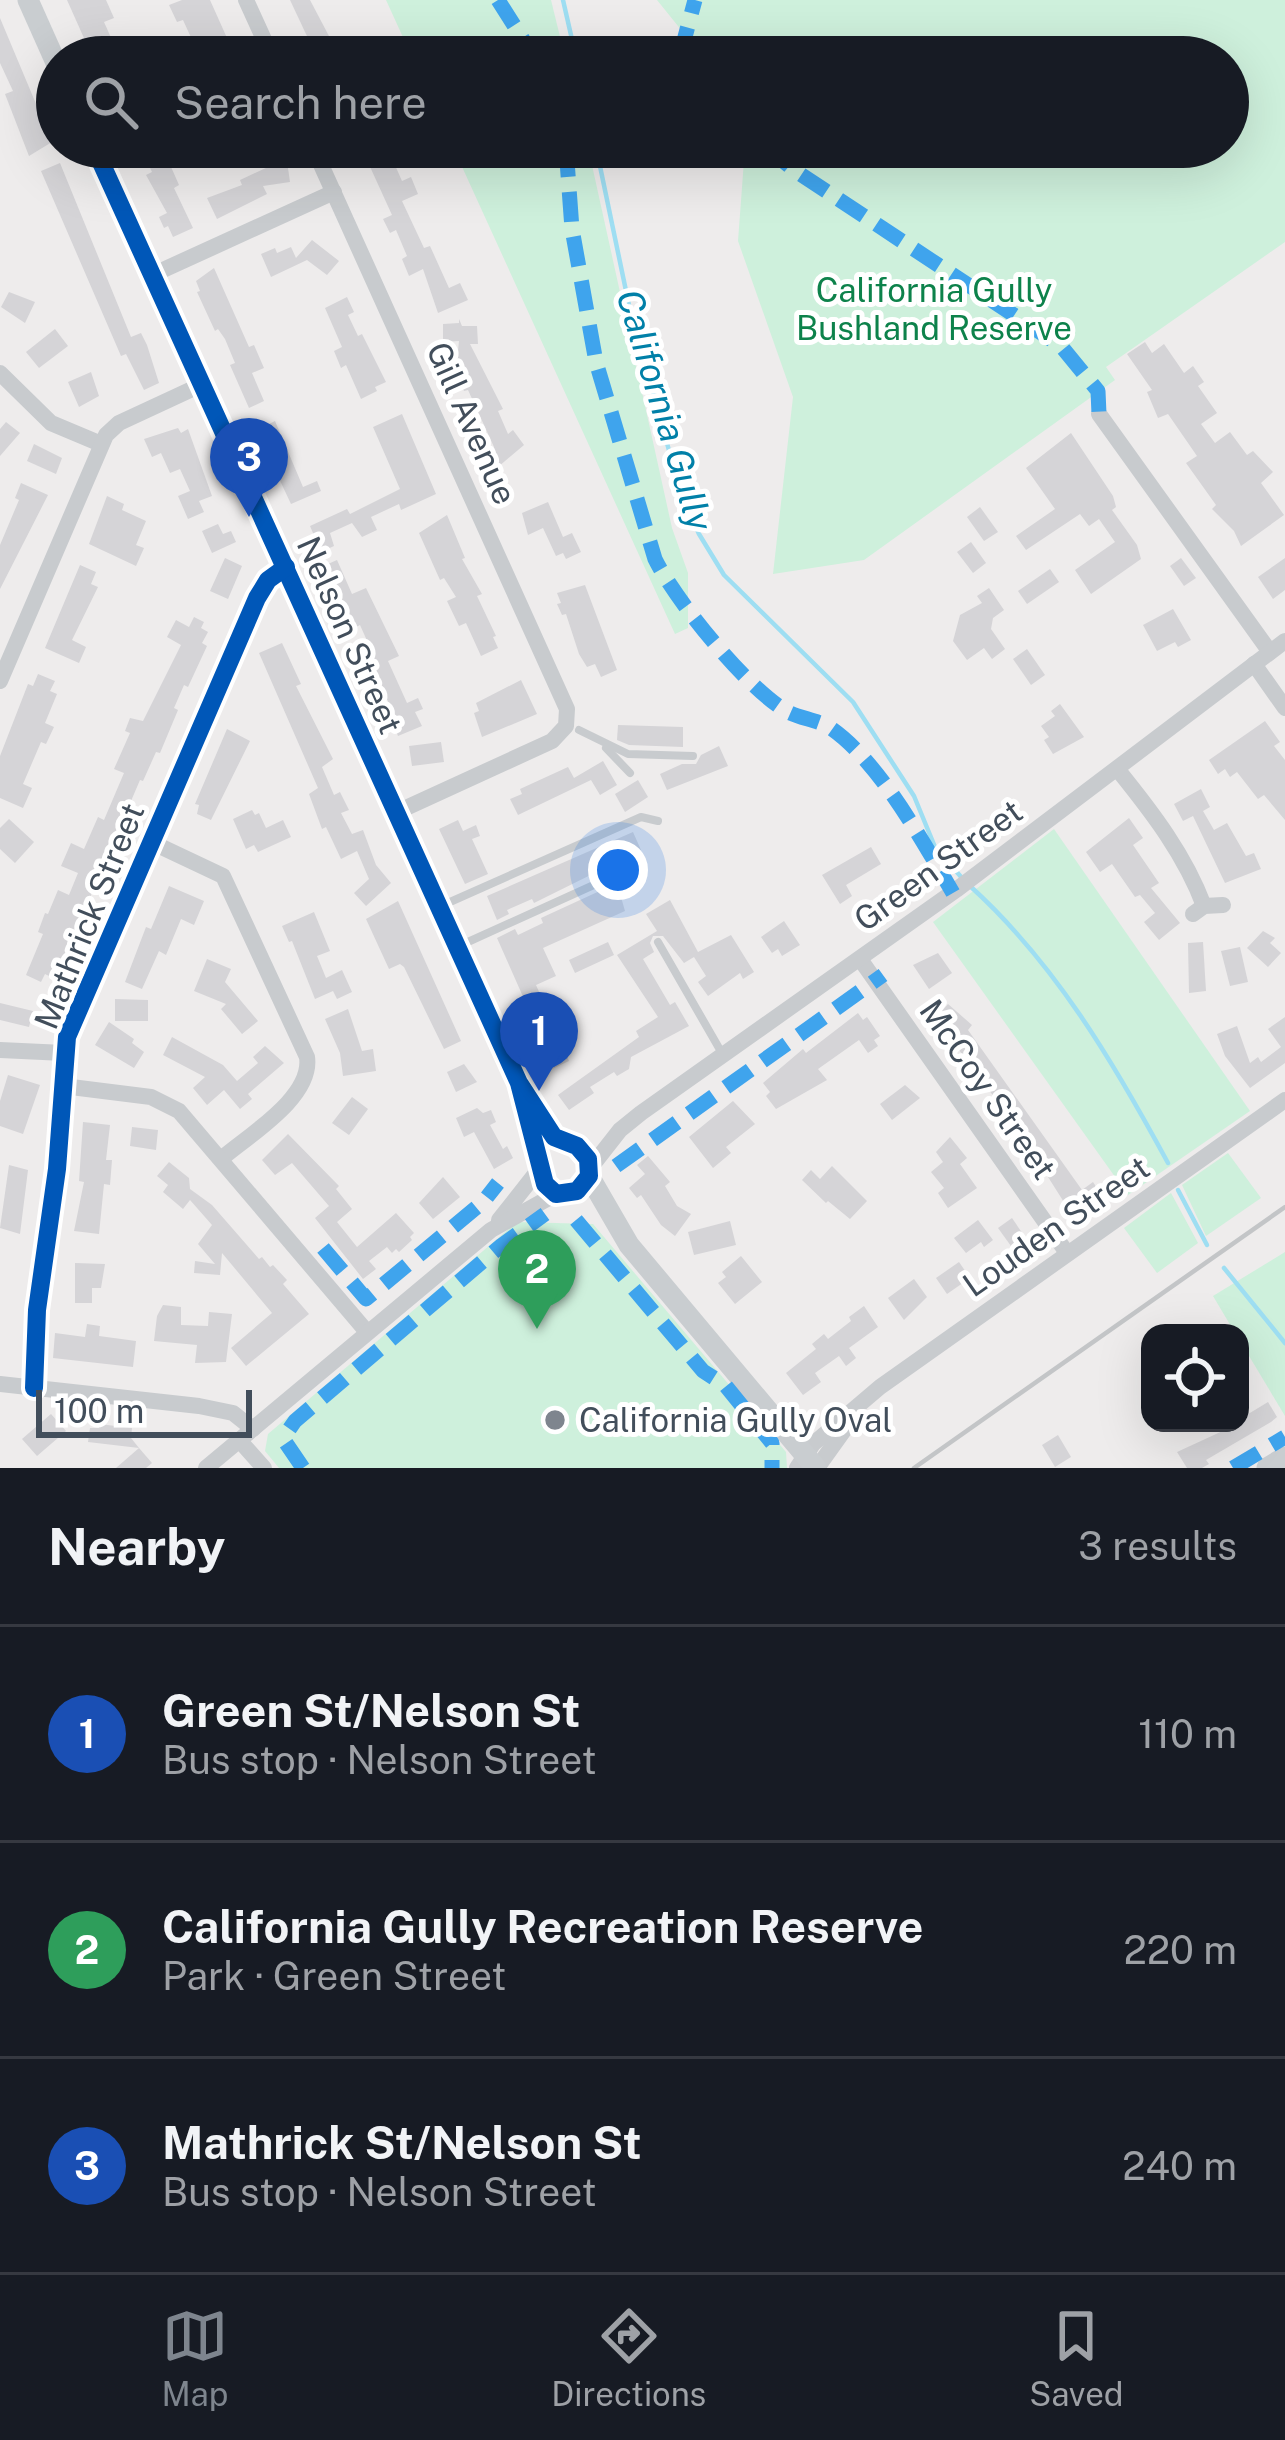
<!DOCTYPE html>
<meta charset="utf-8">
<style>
:root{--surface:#171b24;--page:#242831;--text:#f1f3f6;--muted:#9ea1a6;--line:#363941;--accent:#7e858e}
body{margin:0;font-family:"Public Sans",sans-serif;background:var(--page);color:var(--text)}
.controls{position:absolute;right:36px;bottom:36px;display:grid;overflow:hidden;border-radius:24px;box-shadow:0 12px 48px #0002}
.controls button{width:108px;height:108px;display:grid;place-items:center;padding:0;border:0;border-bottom:3px solid var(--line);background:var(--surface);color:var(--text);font:60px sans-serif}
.scale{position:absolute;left:36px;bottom:30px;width:216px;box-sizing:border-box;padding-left:12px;border:6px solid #424e5b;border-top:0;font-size:33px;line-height:42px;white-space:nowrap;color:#424e5b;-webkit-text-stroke:9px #fff;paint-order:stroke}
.you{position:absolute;left:618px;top:870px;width:42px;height:42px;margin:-30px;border:9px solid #fff;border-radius:50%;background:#1a73e8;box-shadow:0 0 0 18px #1a73e833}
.badge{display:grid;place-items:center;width:78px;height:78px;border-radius:50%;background:var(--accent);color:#fff;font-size:39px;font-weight:700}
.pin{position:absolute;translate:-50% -99px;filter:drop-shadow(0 3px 6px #0008)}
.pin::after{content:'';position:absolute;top:63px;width:42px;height:36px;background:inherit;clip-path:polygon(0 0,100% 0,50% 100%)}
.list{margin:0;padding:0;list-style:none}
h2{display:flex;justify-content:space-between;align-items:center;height:156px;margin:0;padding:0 48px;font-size:51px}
h2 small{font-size:39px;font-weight:400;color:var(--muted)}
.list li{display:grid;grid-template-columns:78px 1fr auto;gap:36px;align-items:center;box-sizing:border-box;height:216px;padding:0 48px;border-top:3px solid var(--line)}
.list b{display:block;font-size:45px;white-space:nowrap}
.list p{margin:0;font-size:39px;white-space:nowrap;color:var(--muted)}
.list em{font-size:39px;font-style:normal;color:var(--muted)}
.icon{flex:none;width:66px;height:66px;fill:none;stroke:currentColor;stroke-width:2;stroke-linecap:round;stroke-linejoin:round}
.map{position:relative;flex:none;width:1285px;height:1468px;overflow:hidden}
.search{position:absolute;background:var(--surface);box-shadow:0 12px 48px #0002;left:36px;right:36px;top:36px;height:132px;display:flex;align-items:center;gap:30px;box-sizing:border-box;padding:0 42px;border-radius:66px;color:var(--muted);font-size:45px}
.sheet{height:804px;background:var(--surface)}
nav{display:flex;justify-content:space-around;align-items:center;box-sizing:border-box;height:168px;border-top:3px solid var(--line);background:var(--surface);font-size:33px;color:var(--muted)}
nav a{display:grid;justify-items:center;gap:6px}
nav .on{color:var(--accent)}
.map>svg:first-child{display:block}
.green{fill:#cef0dc}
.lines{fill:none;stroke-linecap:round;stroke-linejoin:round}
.stream{stroke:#9edef2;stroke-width:4.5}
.building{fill:#d5d4d7}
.lane{stroke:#c8cbce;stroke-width:8}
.street{stroke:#c8cbce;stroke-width:16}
.secondary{stroke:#c9cdd0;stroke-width:21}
.rail{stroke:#c3c5c7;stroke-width:4.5}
.quiet{stroke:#3fa4ed;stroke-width:15;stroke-dasharray:30 15;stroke-linecap:butt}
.cycleway-casing{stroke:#fff;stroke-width:26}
.cycleway{stroke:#0057b8;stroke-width:18}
.poi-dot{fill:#7e858e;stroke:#fff;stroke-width:4.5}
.labels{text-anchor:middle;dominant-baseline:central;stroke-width:10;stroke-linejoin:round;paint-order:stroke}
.park-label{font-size:33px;fill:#0d824b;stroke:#fff}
.street-label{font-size:33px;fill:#424e5b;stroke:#fff}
.poi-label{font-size:33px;fill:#424e5b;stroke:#fff;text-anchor:start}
.water-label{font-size:36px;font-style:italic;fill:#0180a8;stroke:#fff}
</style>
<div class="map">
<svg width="1285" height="1468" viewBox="0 0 1285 1468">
<rect width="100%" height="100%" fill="#eeecec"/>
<g class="green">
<polygon points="386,0 551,0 565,57 412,57"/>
<polygon points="657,0 1285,0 1285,242 1106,367 1115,380 864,560 773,574 793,397 738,241 745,147 1228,147 1228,57 703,57"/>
<polygon points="453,147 588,147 672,528 688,573 688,628 675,634"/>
<polygon points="1054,829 1250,1111 1128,1195 933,922"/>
<polygon points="1228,1153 1261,1198 1206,1236 1182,1185"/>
<polygon points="1171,1193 1198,1243 1157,1273 1124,1228"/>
<polygon points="517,1222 593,1224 786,1452 787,1468 279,1468 265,1451 268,1434"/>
<polygon points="1285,1252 1285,1416 1240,1341 1240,1333 1235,1333 1213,1296"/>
</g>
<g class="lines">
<g class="stream">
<polyline points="563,0 576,57"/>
<polyline points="596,147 630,310 680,490 699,534 724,575 853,702 914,796 935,847 962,878"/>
<path d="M970,886c85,77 144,177 198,277"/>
<polyline points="1178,1190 1207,1245"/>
<polyline points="1224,1268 1285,1343"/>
</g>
</g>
<g class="building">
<polygon points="67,0 106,0 114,18 104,22 116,49 100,57 98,53 92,56"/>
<polygon points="182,0 210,0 227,38 222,41 229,57 200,57 183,20 177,22 169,5"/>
<polygon points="290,0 310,0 340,57 320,57 314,51"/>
<polygon points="0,18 52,142 29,156 5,94 13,91 0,63"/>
<polygon points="140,147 168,147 173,158 168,160 179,185 174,188 193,228 173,237 168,226 164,228 159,217 167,213 146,175 152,172"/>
<polygon points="266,147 285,147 290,182 263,186 267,194 217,219 207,198 242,185 240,180 268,167"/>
<polygon points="361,147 387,147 402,181 411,177 418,194 402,201 424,248 430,246 449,288 460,283 468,300 438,313 423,269 409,276 402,259 407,256 396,230 390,233 383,219 392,215"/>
<polygon points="60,163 131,337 141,333 147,345 159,383 144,390 126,354 121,356 41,171"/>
<polygon points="312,240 339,261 327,275 307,260 271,277 261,254 275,248 277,253 291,247 296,258"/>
<polygon points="214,268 249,347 254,345 264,368 252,373 264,401 249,408 230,365 235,363 225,339 218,329 215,331 197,292 200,291 196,281"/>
<polygon points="9,292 35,302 25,323 1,307"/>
<polygon points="347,297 354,312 348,315 358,336 362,334 386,382 375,387 377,391 361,399 346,365 341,368 334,351 342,347 325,308"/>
<polygon points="459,319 462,326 477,326 478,344 470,344 503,409 498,411 508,434 513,430 524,445 498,467 487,452 494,447 468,390 464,391 458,377 463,374 457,361 459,341 443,342 443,324 459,323"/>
<polygon points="55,329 68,346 39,368 26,352"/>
<polygon points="1145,342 1152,353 1164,344 1184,373 1193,366 1204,382 1198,386 1217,413 1201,424 1215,443 1230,432 1247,455 1253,451 1273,472 1261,483 1284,515 1241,546 1234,531 1212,509 1216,505 1186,463 1197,456 1168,414 1158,418 1147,392 1152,390 1127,354"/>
<polygon points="91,372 99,396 79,407 68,382"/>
<polygon points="402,414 436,494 401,510 399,504 371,517 377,530 362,537 352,523 330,533 334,546 321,552 310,526 347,509 350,514 400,489 373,427"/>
<polygon points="275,421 303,487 317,481 321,491 291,504 259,436 268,432 265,426"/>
<polygon points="6,422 20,433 0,456 0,429"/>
<polygon points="178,428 181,433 188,429 212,496 199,501 204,512 188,519 178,496 190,491 180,469 170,473 161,453 152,457 144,439"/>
<polygon points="1071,433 1113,496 1116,507 1112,510 1137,545 1141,559 1091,594 1075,570 1115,542 1099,519 1089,526 1080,514 1026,550 1016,536 1055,509 1026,468"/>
<polygon points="34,444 62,458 56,474 27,461"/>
<polygon points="21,483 48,495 0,589 0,545 19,500 15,498"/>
<polygon points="107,496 124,504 122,510 146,521 136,545 144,548 136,566 89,544"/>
<polygon points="548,502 563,537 572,533 581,552 566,559 563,553 556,556 543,528 528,535 522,513"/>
<polygon points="980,507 998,532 984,541 967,517"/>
<polygon points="447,515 465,558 462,559 482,594 477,596 496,636 493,637 498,648 481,656 466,623 459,626 447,601 456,597 444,578 440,580 419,533"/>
<polygon points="218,524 223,534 231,531 236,542 212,553 202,531"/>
<polygon points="971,542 986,563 973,573 957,552"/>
<polygon points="225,558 242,566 228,599 210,591"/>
<polygon points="1181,558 1196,578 1184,586 1170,566"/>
<polygon points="1285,558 1285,590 1273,599 1258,577"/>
<polygon points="337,560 352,594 366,588 399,656 388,661 407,703 418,698 423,709 415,712 422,726 398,736 393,723 397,721 376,675 369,656 373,654 360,625 354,628 348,616 341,619 319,568"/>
<polygon points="80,565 96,572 91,584 98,587 72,640 86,647 79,663 45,648"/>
<polygon points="1050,569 1059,582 1027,604 1018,591"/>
<polygon points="585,585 617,670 601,677 595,664 587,667 579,654 566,614 562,615 557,604 561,603 557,593"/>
<polygon points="989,588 1004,610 993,618 991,629 1005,649 992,659 984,648 967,660 953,641 960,615 982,603 977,596"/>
<polygon points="1173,609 1191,640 1178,647 1175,642 1157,651 1143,625"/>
<polygon points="194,617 204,622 201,628 208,632 202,643 207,646 188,687 184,685 174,708 178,710 160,753 156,752 143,781 140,780 128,808 134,810 112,852 109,851 60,971 55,968 51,977 45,974 41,982 26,975 43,934 38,932 45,913 48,914 58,890 69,895 78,873 61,866 71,843 84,849 98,817 104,820 124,773 114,769 130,733 125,731 130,718 143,721 181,645 167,637 176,620 189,627"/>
<polygon points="282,643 301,684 296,686 333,759 322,767 334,795 340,792 349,810 341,813 352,834 363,830 376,865 391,883 366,906 354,893 369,879 357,851 341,859 326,827 322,829 309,794 318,788 259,653"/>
<polygon points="1027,649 1045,675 1031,685 1013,659"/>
<polygon points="38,674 55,681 50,691 57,694 45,723 54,727 46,744 41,742 23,784 32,788 23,808 0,798 0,756 28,684 33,686"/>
<polygon points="521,680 537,714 482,737 474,713 479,711 476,703"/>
<polygon points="1060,704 1084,737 1053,754 1044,740 1049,737 1041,726 1055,716 1051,711"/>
<polygon points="1265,721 1280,742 1274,746 1285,760 1285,820 1264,795 1258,799 1237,772 1230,777 1225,769 1218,774 1209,760"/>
<polygon points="618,725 683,727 683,747 629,745 617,740"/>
<polygon points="227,729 250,741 211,820 197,814 199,805 195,804"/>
<polygon points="441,742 444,762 412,766 409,746"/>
<polygon points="719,746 728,766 667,790 660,774 682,764 696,764 701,755"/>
<polygon points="603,761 617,785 600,795 591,780 518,815 510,799 522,794 520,789 568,767 574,778"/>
<polygon points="638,780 648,797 625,812 615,794"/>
<polygon points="1201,789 1210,807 1203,811 1214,830 1227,823 1246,856 1254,853 1261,869 1225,883 1193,816 1183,821 1174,804"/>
<polygon points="252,810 255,815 259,813 266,828 283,820 291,837 258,852 254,845 246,849 233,819"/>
<polygon points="1129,818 1143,838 1133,845 1159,883 1151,888 1180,923 1159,940 1144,922 1155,913 1140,895 1135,897 1112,864 1100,872 1086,852"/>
<polygon points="9,819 34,842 15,863 0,849 0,828"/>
<polygon points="458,820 463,831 476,825 480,836 472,839 488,874 465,884 439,829"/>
<polygon points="633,832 641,850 534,903 532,899 507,910 509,914 497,920 487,896"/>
<polygon points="871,847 881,864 846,885 852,896 840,904 822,875"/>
<polygon points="617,883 625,911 543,948 556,976 536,985 551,1019 536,1026 497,938 515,929 518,935 543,923 541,918"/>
<polygon points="169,886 204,901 194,925 181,919 166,955 159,951 142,989 125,982 146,927 151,929"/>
<polygon points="670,900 698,952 731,935 754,972 743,979 740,973 708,996 698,982 706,976 694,957 684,963 663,936 653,936 650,943 654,952 643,959 670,1005 675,1002 689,1026 631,1057 629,1069 617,1076 614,1072 590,1087 594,1093 569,1110 558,1095 639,1037 636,1031 658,1017 617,955 657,931 646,914"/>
<polygon points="398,901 461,1041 444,1049 404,967 400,964 389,969 366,919"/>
<polygon points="314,912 330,951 317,956 326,978 342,970 352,992 337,999 333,991 315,999 292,941 289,942 282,926"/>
<polygon points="784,921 800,945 782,956 778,949 772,953 761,937"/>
<polygon points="1263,931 1275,938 1270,943 1281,953 1268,967 1247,948"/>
<polygon points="608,942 614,955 575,973 569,960"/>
<polygon points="1203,942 1206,991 1189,993 1188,943"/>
<polygon points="1240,947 1248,982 1230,986 1221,951"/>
<polygon points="938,953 952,973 929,989 913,965"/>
<polygon points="207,959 231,969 225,982 258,1021 242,1034 221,1009 226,1004 194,991"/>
<polygon points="115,999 148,1000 148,1021 115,1021"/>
<polygon points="0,1003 33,1011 29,1027 0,1020"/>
<polygon points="948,1004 972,1025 968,1030 1082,1190 1093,1182 1103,1197 1074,1218 1015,1125 959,1050 963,1047 936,1018"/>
<polygon points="348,1009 362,1051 373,1049 376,1071 343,1076 340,1053 325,1019"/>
<polygon points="858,1013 863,1020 867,1017 880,1036 874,1040 878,1046 868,1053 859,1040 818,1069 827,1080 776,1109 766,1096 770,1092 763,1083 803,1049 806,1053"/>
<polygon points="1285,1017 1285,1063 1250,1088 1225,1056 1217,1034 1237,1026 1250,1063 1258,1057 1261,1062 1281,1047 1268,1029"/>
<polygon points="109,1022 134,1039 132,1043 144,1052 134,1068 95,1045"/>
<polygon points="172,1037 223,1065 237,1081 258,1063 253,1057 265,1046 284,1063 248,1094 252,1099 240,1109 224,1090 207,1105 193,1088 205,1077 163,1055"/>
<polygon points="561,1040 569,1061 548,1071 543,1060 550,1057 545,1047"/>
<polygon points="464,1064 477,1082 456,1092 447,1072"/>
<polygon points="8,1075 40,1085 23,1134 0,1126 0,1101"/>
<polygon points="905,1085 920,1098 892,1120 880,1104"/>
<polygon points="352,1097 368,1109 349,1135 332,1123"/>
<polygon points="733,1101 755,1124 726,1147 731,1153 713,1168 689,1137"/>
<polygon points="477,1108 483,1113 491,1110 496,1122 490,1125 503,1149 507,1146 513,1158 494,1169 474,1132 464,1137 456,1118"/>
<polygon points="83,1122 110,1125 106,1160 112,1160 110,1185 104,1184 99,1234 74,1231 84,1182 79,1181"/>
<polygon points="132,1127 158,1130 156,1150 130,1146"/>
<polygon points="288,1134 339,1186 336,1189 352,1209 337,1222 357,1247 396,1213 414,1233 410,1237 412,1240 399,1252 396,1249 392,1253 387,1247 369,1261 376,1269 363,1279 315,1218 329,1206 292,1163 275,1175 262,1160"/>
<polygon points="950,1137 967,1158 960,1164 977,1188 948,1208 938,1193 944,1188 931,1172 943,1162 936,1152"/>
<polygon points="648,1156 670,1182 665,1186 677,1206 691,1214 675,1236 661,1225 641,1195 637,1198 629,1188 645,1174 637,1165"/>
<polygon points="169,1162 189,1178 190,1189 212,1205 259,1259 262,1257 270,1267 273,1265 287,1280 283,1284 309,1314 246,1366 231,1348 272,1313 222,1253 220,1275 194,1273 195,1261 215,1264 198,1244 212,1225 190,1200 183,1209 163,1192 168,1185 157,1176"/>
<polygon points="9,1165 28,1170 20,1234 0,1228"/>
<polygon points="832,1166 867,1201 850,1219 828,1201 826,1203 802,1180 811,1170 820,1179"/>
<polygon points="443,1177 460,1197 433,1219 419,1203"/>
<polygon points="1012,1218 1029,1243 1016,1253 998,1228"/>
<polygon points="978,1220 993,1240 984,1247 981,1242 966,1253 954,1238"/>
<polygon points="730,1221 736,1245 694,1255 688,1232"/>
<polygon points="741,1256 762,1282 735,1304 718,1283 726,1277 722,1272"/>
<polygon points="959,1262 970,1278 947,1294 936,1278"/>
<polygon points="75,1263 105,1264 101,1288 92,1288 92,1303 75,1303"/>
<polygon points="914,1279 927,1297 904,1320 888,1298"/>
<polygon points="163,1305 181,1307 181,1325 208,1326 209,1312 232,1314 226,1362 195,1363 197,1345 154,1341 157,1316"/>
<polygon points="864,1306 878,1327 849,1348 856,1358 846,1366 839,1356 815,1373 821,1382 803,1395 786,1373 816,1349 812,1344 824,1334 828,1339 851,1321 849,1317"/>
<polygon points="87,1324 100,1326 99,1336 136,1341 133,1367 53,1358 55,1333 85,1337"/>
<polygon points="1268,1402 1277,1417 1271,1422 1206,1460 1209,1464 1202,1468 1187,1468 1177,1452 1240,1423 1240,1419"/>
<polygon points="51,1414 66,1431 37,1456 22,1439"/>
<polygon points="99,1424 132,1428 131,1438 139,1448 88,1442 90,1428 99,1428"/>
<polygon points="1058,1435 1071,1457 1055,1467 1042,1445"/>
<polygon points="139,1448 152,1463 146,1468 116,1468"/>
</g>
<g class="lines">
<g class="lane">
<polyline points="579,730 628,754 693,756"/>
<polyline points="606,748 630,773"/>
<polyline points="441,906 641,817 658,821"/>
<polyline points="658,942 723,1055"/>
<polyline points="459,946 640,864"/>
</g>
<g class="street">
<polyline points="246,0 272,57"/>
<polyline points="313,147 567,709 566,726 552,741 397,812"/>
<polyline points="152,275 334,192"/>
<polyline points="0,373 51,423 101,444"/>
<polyline points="1099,414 1270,652"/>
<polyline points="1254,664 1285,708"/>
<polyline points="0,681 106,435 119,423 203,384"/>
<path d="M1118,770c34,42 67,85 86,136"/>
<path d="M151,842l72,34 84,181c6,40 -58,78 -86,102"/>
<polyline points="1193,914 1204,906 1223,905"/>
<polyline points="860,959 1067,1253"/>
<polyline points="0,1050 64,1053"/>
<polyline points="63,1086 151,1097 179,1111 367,1332"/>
<polyline points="591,1167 620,1130 641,1113 956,890 1285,641"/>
<polyline points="499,1220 540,1168"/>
<polyline points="0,1384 199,1406 233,1413 253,1429"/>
<polyline points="34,1388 37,1310 57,1169 67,1037 257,598 268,580 286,567"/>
<polyline points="239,1440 264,1468"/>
<polyline points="206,1468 491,1230 556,1194"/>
<polyline points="797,1468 813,1444 880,1387 1285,1100"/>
<polyline points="817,1468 852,1419"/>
</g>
<g class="secondary">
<polyline points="28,0 57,65"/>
<polyline points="94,147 519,1083 545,1184 556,1194 577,1191 589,1176 588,1159 577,1146 554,1137 519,1083"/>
<polyline points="589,1176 629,1245 816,1468"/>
<polyline points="1267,1468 1285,1457"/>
</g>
<polyline class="rail" points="914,1468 1285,1207"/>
<g class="quiet">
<polyline points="498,0 534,57"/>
<polyline points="688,57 685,37 695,0"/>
<path d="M566,147l6,82 24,133 59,197c20,41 94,132 133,153 14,7 31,8 44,17 48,34 91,113 121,164"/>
<polyline points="766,147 794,170 1061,346 1098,391 1099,414"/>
<polyline points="616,1166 883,975"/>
<polyline points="576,1220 703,1371 725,1385 772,1443 772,1468"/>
<polyline points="323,1248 366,1299 483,1202 498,1183"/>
<polyline points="303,1468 286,1443 288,1431 295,1421 502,1245 545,1214"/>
<polyline points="1233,1468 1285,1437"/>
</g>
<defs>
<g id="cycleway">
<polyline points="94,147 519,1083 545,1184 556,1194 577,1191 589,1176 588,1159 577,1146 554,1137 519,1083"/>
<polyline points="34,1388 37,1310 57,1169 67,1037 257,598 268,580 286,567"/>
</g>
</defs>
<use href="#cycleway" class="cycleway-casing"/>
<use href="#cycleway" class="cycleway"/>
</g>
<circle class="poi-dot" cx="555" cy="1420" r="12"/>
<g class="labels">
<g class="park-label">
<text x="934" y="290">California Gully<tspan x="934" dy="38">Bushland Reserve</tspan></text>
</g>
<g class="street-label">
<text transform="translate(472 423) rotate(66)">Gill Avenue</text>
<text transform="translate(350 635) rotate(66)">Nelson Street</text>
<text transform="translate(938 865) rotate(-36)">Green Street</text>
<text transform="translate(89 916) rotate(-68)">Mathrick Street</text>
<text transform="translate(988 1089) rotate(55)">McCoy Street</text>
<text transform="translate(1056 1226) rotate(-35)">Louden Street</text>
</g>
<g class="poi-label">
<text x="579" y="1420">California Gully Oval</text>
</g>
<g class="water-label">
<text transform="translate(665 410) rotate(73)">California Gully</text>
</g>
</g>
</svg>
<div class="controls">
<button><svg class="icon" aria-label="locate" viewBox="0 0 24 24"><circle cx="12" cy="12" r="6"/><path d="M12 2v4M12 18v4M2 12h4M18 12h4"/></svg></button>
</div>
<div class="scale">100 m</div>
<div class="you"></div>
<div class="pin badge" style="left:539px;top:1091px;background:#1a4fb4">1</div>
<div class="pin badge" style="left:537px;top:1329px;background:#2e9e5b">2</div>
<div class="pin badge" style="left:249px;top:517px;background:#1a4fb4">3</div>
<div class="search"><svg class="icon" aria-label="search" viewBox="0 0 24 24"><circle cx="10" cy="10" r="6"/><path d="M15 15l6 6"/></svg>Search here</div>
</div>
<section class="sheet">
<h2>Nearby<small>3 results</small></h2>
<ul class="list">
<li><span class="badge" style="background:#1a4fb4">1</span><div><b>Green St/Nelson St</b><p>Bus stop · Nelson Street</p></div><em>110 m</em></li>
<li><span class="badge" style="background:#2e9e5b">2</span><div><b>California Gully Recreation Reserve</b><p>Park · Green Street</p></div><em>220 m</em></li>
<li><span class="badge" style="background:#1a4fb4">3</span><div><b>Mathrick St/Nelson St</b><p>Bus stop · Nelson Street</p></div><em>240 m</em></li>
</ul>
</section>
<nav>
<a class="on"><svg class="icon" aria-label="map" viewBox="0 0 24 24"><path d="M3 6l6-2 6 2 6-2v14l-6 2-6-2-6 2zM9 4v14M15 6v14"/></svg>Map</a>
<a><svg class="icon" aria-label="directions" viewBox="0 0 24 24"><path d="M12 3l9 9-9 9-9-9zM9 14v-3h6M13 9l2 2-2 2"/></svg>Directions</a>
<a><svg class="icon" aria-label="saved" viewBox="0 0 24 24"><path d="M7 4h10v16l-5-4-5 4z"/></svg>Saved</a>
</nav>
